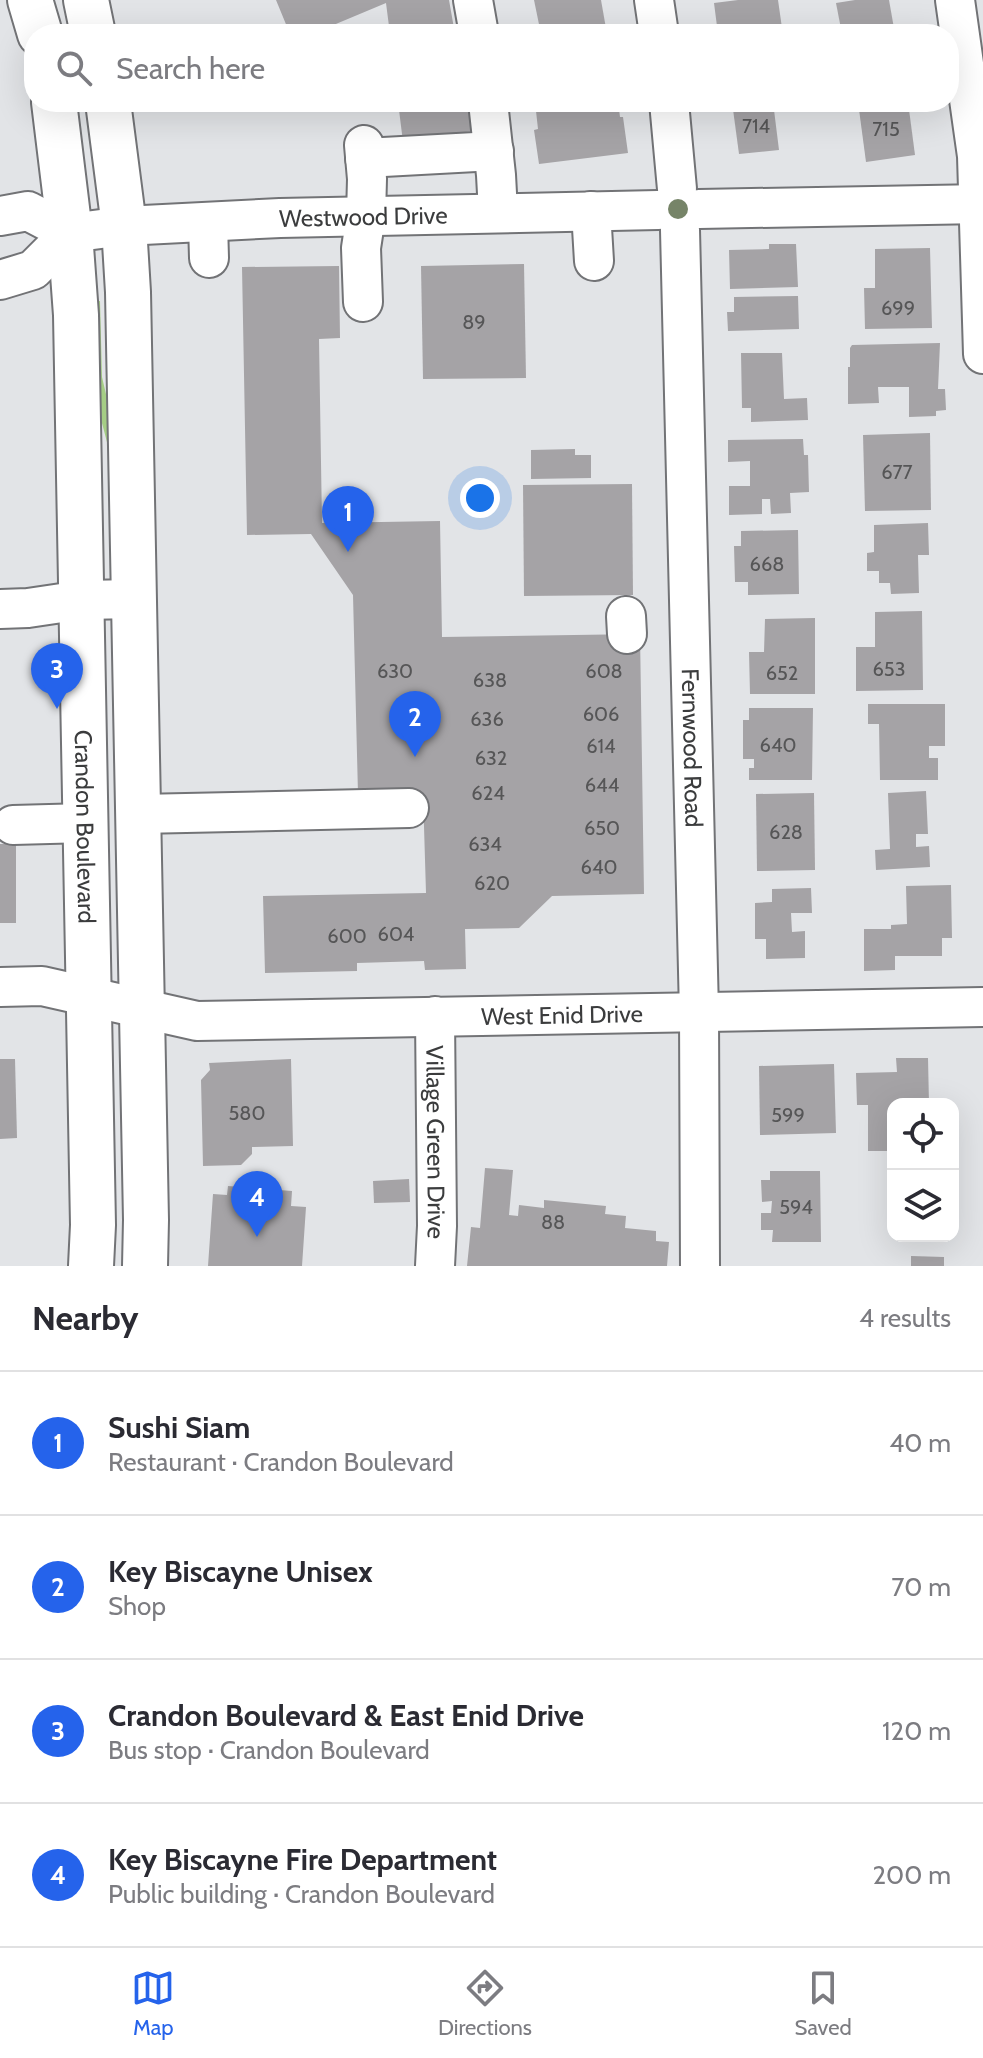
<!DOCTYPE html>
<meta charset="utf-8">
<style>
:root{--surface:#fff;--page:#f2f2f3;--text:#2b2b33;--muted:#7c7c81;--line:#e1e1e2;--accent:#2563eb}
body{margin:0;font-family:Cabin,sans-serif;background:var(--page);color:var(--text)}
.controls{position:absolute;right:24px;bottom:24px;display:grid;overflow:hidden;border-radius:16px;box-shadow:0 8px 32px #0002}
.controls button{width:72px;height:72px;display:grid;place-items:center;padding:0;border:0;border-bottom:2px solid var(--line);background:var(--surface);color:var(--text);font:40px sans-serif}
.you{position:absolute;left:480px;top:498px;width:28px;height:28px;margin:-20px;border:6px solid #fff;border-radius:50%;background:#1a73e8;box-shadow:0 0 0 12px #1a73e833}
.badge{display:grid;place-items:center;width:52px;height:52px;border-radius:50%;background:var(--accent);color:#fff;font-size:26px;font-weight:700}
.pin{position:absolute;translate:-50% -66px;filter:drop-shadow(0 2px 4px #0008)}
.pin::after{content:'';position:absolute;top:42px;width:28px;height:24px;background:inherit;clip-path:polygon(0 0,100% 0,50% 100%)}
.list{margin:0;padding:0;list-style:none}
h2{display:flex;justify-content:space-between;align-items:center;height:104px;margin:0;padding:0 32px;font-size:34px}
h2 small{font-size:26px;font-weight:400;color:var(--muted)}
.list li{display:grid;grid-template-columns:52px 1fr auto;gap:24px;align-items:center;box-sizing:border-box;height:144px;padding:0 32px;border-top:2px solid var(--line)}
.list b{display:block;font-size:30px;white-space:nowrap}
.list p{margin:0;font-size:26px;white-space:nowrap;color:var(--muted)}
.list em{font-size:26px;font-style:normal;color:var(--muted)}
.icon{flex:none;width:44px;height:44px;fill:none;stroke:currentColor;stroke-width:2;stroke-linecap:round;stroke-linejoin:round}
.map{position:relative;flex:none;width:983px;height:1266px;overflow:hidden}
.search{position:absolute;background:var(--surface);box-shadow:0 8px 32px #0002;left:24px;right:24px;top:24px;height:88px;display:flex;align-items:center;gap:20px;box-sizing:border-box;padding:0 28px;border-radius:32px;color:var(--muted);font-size:30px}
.sheet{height:680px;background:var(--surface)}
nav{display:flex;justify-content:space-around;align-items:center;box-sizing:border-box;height:112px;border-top:2px solid var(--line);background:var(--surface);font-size:22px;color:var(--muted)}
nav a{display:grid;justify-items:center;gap:4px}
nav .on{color:var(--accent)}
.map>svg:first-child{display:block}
.green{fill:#a5cd85}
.building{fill:#a5a3a6}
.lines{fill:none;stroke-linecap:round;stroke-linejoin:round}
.minor-casing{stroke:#727376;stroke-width:42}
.major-casing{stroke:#727376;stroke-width:48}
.minor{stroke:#fff;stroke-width:38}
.major{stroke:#fff;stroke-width:44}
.tree{fill:#768468}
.labels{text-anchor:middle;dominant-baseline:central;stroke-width:6;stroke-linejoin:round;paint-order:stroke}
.number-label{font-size:20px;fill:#565657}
.street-label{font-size:24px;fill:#3b3c3d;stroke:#f0f1f5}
</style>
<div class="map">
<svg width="983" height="1266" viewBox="0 0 983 1266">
<rect width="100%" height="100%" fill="#e2e4e7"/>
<polygon class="green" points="100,301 102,377 116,437 118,539 110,539 108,446 92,385 91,302"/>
<g class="building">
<polygon points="276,0 449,0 455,34 390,34 386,3 312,34 290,34"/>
<polygon points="534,0 601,0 607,34 541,34"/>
<polygon points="738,0 778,0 782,28 769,30 769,34 718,34 714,3"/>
<polygon points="855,0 889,0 895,34 842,34 836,3"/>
<polygon points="398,102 467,102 472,131 403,142"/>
<polygon points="535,102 618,102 620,117 623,117 628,153 539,164 534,130 538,129"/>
<polygon points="732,102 773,102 779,150 739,154"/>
<polygon points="858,102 908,102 915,155 866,162"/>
<polygon points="769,244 796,244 798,287 730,289 729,250 769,249"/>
<polygon points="930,248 932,328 865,329 864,288 875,288 875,249"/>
<polygon points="524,264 526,378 423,379 421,266"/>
<polygon points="339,266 340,338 319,339 322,523 440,521 442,637 640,634 644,894 552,896 519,928 465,929 466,969 425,970 424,961 357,963 357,971 265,973 263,896 426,893 423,793 358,794 353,595 311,534 247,535 242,267"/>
<polygon points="798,296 799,329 728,331 727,312 734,312 734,297"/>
<polygon points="940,343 938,389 945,389 946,410 936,411 936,416 909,417 909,387 878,387 879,403 848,404 848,367 850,367 850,348 852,345"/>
<polygon points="741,353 782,353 784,399 807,398 808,420 751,422 751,408 742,408"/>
<polygon points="930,433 931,510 865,511 863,435"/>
<polygon points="803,439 804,455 808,455 809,492 790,493 791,513 771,514 770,499 762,499 762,514 729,515 729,486 750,486 750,461 728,462 728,440"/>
<polygon points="575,449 575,455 591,455 591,478 531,479 531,450"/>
<polygon points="632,484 633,595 524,596 523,485"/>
<polygon points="928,523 929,555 918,555 919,593 891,594 890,583 879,583 879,571 867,571 867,553 874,552 874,525"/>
<polygon points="798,530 799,594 748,595 748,582 735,582 734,546 741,546 741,531"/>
<polygon points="922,611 923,690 856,691 856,647 875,647 875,612"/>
<polygon points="815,618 815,694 750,694 749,652 764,652 765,619"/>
<polygon points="868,704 945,704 945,746 929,746 929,758 938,758 938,780 880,780 879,724 868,724"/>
<polygon points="749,708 813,708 812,780 749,780 749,768 754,768 754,759 743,759 743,720 749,720"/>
<polygon points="926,791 928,834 916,834 916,847 929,846 930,867 876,870 875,850 890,849 888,793"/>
<polygon points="814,793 815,870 757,871 756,794"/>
<rect x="0" y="844" width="16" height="79"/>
<polygon points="951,885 952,938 942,938 942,956 895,956 895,970 864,971 864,929 891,929 891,925 907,924 906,886"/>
<polygon points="811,888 812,913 791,913 792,932 805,931 805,958 766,959 766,939 755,939 755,903 772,902 772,889"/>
<polygon points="896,1058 928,1058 929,1104 893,1104 893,1151 868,1151 868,1105 857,1105 856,1073 897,1072"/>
<polygon points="0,1059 15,1059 17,1138 0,1139"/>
<polygon points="291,1059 293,1146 252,1147 252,1154 241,1165 203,1166 201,1080 210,1070 209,1063"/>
<polygon points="834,1064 836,1133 760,1135 759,1066"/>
<polygon points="485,1168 513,1170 509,1215 518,1216 519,1205 544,1208 544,1200 606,1206 605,1214 626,1216 625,1228 656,1231 656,1241 669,1242 667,1266 467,1266 471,1227 480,1228"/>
<polygon points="770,1171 820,1171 821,1242 772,1242 773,1230 761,1230 761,1213 771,1213 772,1201 762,1202 761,1180 770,1180"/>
<polygon points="409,1179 410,1202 374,1203 373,1181"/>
<polygon points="228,1186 292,1191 291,1206 306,1207 302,1266 208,1266 213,1194 227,1195"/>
<polygon points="911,1256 944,1257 944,1266 911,1266"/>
</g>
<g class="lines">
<defs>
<g id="minor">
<polyline points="473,0 479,34"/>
<polyline points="654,0 659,34"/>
<polyline points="955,0 977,156 983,354"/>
<polyline points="488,102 496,175 498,212"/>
<polyline points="669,102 677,189"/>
<polyline points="365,158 494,151"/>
<polyline points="699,209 983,204"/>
<polyline points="591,211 594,261"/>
<polyline points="0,216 28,211 70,233"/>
<polyline points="208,223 209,258"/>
<path id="s1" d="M680,230l19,782 1,254"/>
<path id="s2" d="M70,233l54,-7 156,-8 378,-8"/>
<polyline points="0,280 33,270 70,233"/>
<polyline points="363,302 361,248 366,215 367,179 364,145"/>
<polyline points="0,609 28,608 82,600 136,599"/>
<polyline points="626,616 627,634"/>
<polyline points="139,814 409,808"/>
<polyline points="13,825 86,823"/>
<path id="s3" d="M0,987l42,-1 155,35 786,-14"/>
<path id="s4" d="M435,1016l2,210 -2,40"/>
</g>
<g id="major">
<polyline points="30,0 40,34"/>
<polyline points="86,0 93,34"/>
<path id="s5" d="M54,102l16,131 6,82 17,910 -2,41"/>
<polyline points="108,102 124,226 128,292 146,1220 145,1266"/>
</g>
</defs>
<use href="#minor" class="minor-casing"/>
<use href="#major" class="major-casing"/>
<use href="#minor" class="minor"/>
<use href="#major" class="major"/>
</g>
<circle class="tree" cx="678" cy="209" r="10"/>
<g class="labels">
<g class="number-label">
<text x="756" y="126">714</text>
<text x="886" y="129">715</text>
<text x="898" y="308">699</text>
<text x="474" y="322">89</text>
<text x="897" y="472">677</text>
<text x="767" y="564">668</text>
<text x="889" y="669">653</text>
<text x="395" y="671">630</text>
<text x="604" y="671">608</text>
<text x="782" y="673">652</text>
<text x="490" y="680">638</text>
<text x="601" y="714">606</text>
<text x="487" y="719">636</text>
<text x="778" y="745">640</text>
<text x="601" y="746">614</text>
<text x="491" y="758">632</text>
<text x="602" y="785">644</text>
<text x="488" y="793">624</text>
<text x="602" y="828">650</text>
<text x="786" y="832">628</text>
<text x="485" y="844">634</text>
<text x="599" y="867">640</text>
<text x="492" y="883">620</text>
<text x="396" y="934">604</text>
<text x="347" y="936">600</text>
<text x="247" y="1113">580</text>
<text x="788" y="1115">599</text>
<text x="796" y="1207">594</text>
<text x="553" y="1222">88</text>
</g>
<g class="street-label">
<text stroke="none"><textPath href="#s2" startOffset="294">Westwood Drive</textPath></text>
<text stroke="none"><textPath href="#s1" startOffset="518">Fernwood Road</textPath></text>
<text stroke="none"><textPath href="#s5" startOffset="726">Crandon Boulevard</textPath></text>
<text stroke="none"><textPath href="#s3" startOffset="566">West Enid Drive</textPath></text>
<text stroke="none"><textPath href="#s4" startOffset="126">Village Green Drive</textPath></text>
</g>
</g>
</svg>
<div class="controls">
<button><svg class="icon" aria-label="locate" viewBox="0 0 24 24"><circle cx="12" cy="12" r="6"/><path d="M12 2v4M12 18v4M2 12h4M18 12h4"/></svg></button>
<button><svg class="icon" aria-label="layers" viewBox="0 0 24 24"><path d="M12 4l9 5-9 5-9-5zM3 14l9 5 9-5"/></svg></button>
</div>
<div class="you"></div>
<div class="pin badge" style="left:348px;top:552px">1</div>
<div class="pin badge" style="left:415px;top:757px">2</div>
<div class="pin badge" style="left:57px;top:709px">3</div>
<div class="pin badge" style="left:257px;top:1237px">4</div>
<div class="search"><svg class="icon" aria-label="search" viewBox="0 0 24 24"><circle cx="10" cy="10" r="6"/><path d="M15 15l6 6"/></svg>Search here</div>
</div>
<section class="sheet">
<h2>Nearby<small>4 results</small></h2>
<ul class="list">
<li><span class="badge">1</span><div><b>Sushi Siam</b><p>Restaurant · Crandon Boulevard</p></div><em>40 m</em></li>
<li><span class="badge">2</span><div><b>Key Biscayne Unisex</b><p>Shop</p></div><em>70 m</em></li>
<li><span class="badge">3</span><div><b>Crandon Boulevard &amp; East Enid Drive</b><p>Bus stop · Crandon Boulevard</p></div><em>120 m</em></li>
<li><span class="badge">4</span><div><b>Key Biscayne Fire Department</b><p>Public building · Crandon Boulevard</p></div><em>200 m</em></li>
</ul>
</section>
<nav>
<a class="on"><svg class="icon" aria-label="map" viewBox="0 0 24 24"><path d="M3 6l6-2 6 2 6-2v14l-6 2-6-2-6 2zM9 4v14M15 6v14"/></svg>Map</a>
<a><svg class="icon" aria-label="directions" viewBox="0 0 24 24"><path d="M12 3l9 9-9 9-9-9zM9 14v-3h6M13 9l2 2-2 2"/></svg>Directions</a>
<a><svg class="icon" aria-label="saved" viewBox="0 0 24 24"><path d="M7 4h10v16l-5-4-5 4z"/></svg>Saved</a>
</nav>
